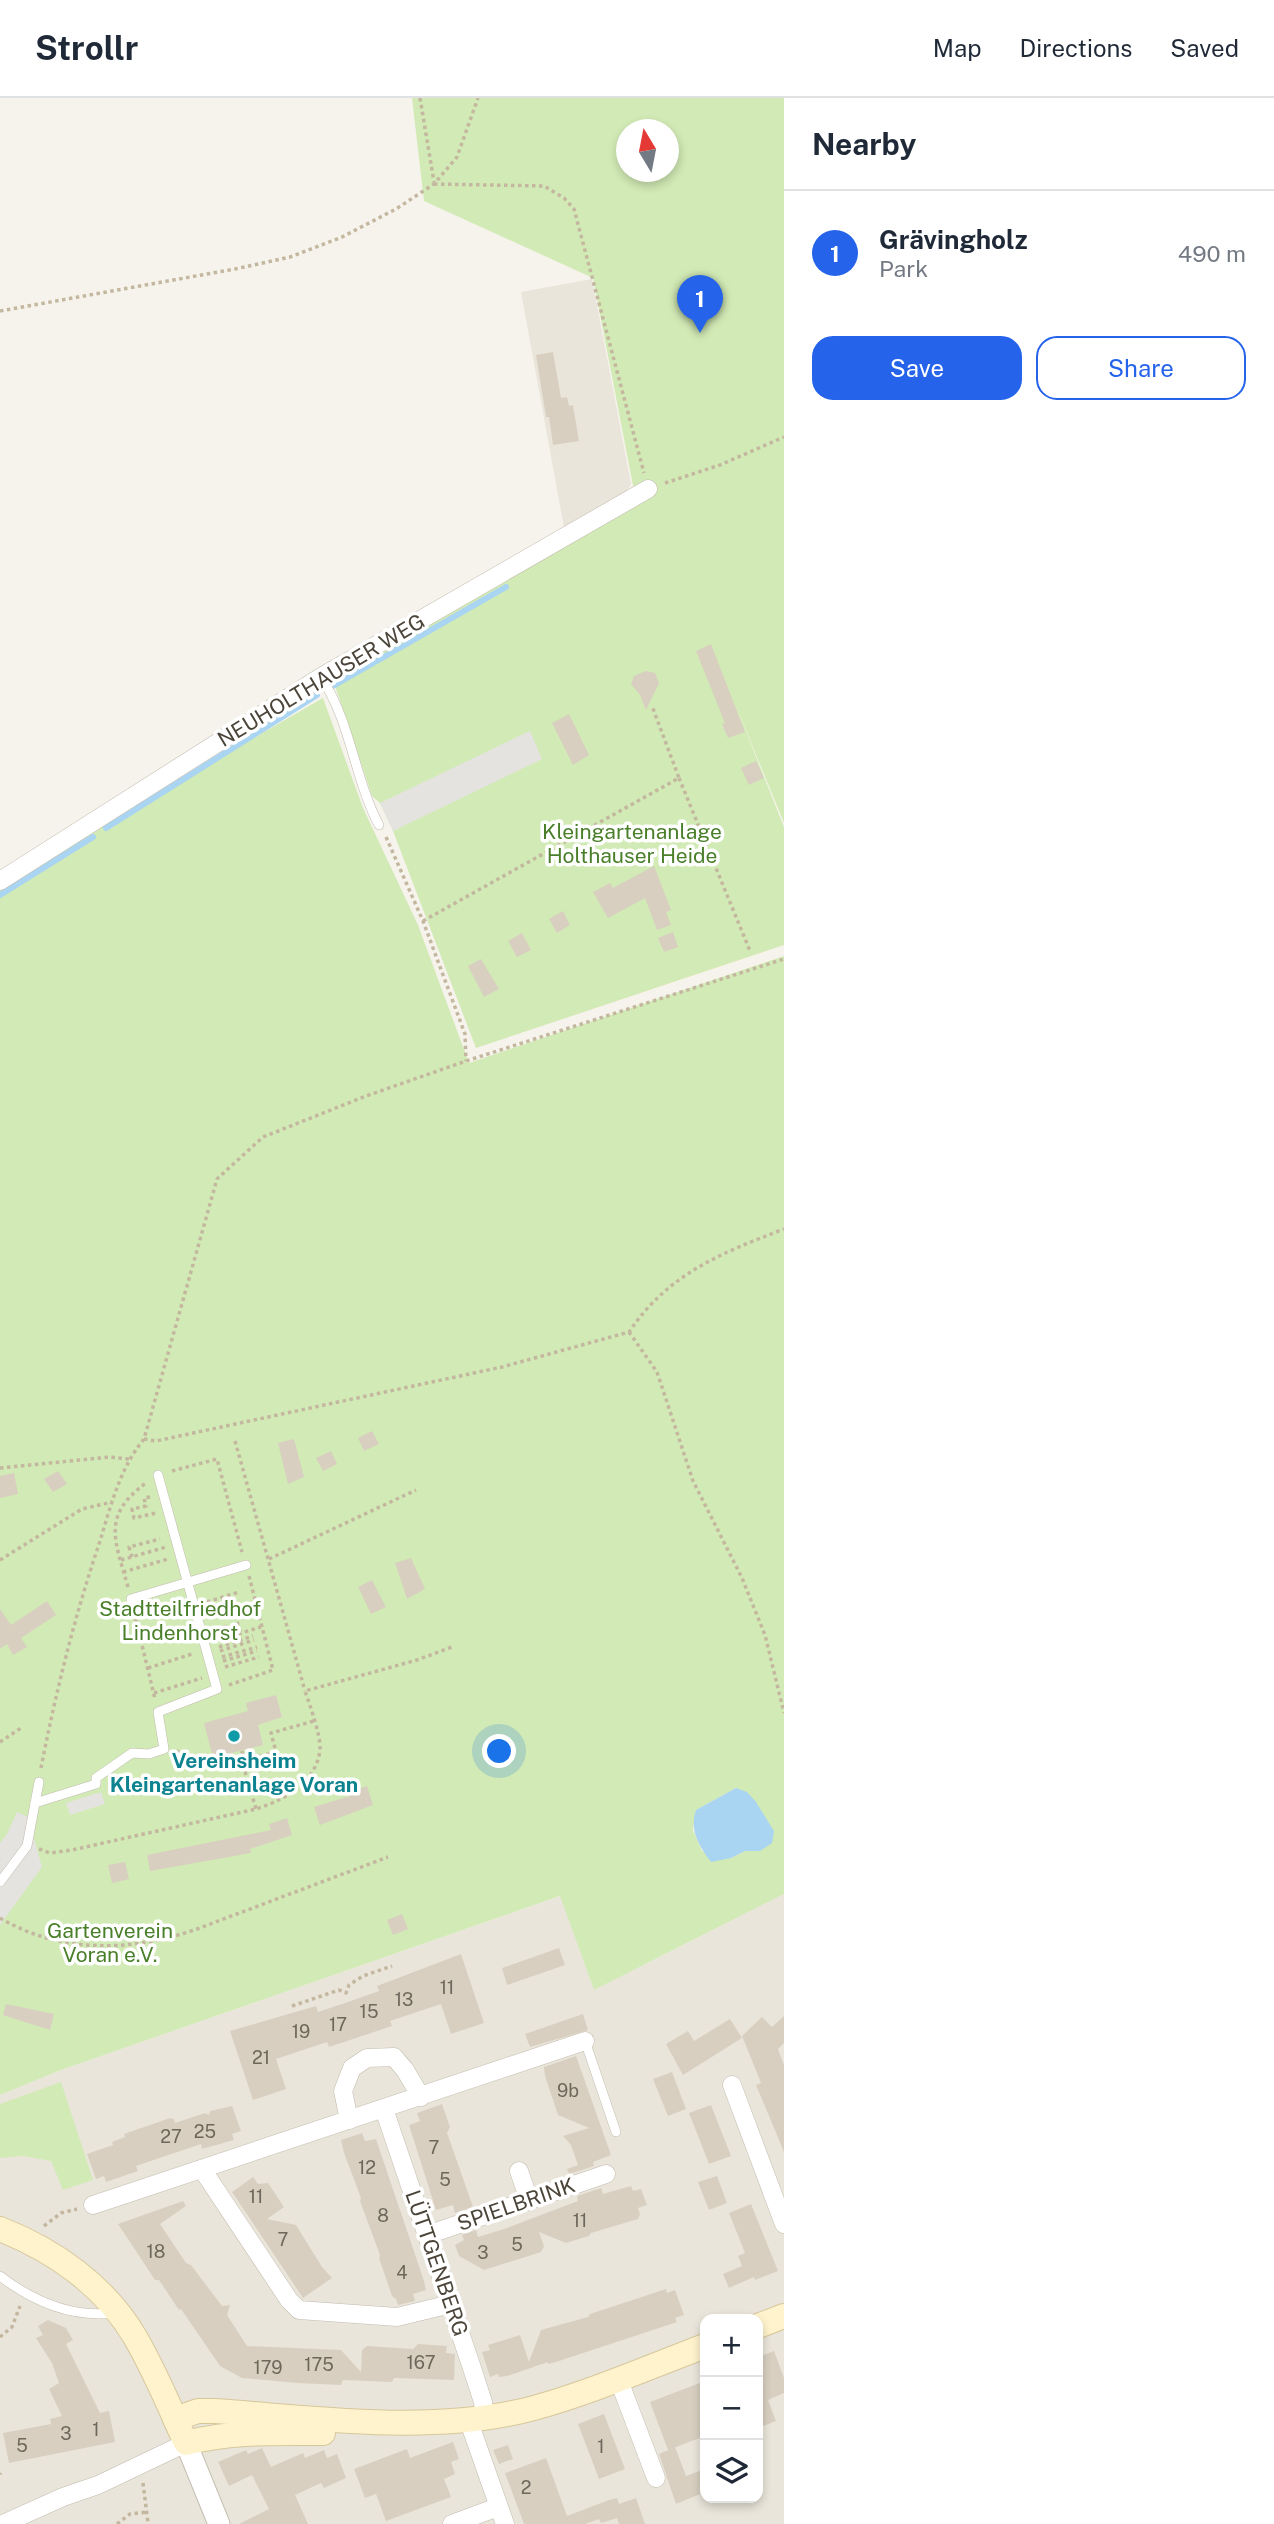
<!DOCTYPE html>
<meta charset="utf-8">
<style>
:root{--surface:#fff;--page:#f6f6f7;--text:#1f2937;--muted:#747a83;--line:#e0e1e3;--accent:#2563eb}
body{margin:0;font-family:"Public Sans",sans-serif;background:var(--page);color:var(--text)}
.controls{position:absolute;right:21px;bottom:21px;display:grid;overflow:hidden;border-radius:14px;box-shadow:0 4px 10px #0003}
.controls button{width:63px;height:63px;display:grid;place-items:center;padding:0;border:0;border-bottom:2px solid var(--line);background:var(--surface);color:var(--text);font:35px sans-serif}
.compass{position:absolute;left:616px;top:21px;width:63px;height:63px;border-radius:50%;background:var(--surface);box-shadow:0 4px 10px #0003;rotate:350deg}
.you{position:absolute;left:500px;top:1654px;width:24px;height:24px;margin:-18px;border:5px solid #fff;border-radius:50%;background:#1a73e8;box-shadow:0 0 0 10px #1a73e833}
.badge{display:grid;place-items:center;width:46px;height:46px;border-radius:50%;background:var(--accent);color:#fff;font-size:23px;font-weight:700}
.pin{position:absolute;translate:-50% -58px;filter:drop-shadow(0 2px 4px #0008)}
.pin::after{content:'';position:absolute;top:37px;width:24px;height:21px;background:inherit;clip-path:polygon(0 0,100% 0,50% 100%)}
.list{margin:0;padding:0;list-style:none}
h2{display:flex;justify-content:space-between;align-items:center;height:91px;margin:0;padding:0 28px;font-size:30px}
h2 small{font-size:23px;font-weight:400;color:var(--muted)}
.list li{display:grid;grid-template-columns:46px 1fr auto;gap:21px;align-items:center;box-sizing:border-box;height:126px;padding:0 28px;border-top:2px solid var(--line)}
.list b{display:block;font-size:26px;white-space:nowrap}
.list p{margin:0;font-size:23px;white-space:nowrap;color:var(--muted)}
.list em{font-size:23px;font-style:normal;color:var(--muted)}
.actions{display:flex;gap:14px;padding:21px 28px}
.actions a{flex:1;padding:16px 0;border:2px solid var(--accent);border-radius:21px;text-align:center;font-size:24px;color:var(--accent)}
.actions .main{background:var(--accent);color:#fff}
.icon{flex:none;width:38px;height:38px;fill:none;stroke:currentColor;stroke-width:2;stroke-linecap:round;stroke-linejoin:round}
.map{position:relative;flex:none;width:784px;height:2426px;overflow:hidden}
header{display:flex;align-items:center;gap:42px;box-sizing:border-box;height:98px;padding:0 35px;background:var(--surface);border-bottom:2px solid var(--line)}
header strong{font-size:33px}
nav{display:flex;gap:38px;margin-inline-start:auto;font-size:24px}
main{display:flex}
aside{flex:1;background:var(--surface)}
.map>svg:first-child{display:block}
.residential{fill:#eae5da;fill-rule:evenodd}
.green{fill:#d2eab5;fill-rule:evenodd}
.parking{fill:#e5e3e0}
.water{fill:#a9d4f2}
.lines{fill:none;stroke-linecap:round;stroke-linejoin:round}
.stream{stroke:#a9d4f2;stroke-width:6}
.building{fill:#d8cfc1}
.service-casing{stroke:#c2bbae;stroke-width:10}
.minor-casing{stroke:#c2bbae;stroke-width:19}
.tertiary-casing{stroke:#c2bbae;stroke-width:23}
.secondary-casing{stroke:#d6c79b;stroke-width:26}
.path{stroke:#c4b79f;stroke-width:3.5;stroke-dasharray:3.5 3.5;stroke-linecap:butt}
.service{stroke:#fff;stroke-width:9}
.minor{stroke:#fff;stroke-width:18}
.tertiary{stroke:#fff;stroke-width:21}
.secondary{stroke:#fff3cd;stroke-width:24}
.culture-dot{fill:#0f9aa8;stroke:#fff;stroke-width:2.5}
.labels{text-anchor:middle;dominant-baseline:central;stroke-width:7;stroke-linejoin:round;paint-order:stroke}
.number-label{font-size:18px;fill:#6e675b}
.street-label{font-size:21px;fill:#4b4439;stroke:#fff}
.park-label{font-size:21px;fill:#4a7f2a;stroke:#fff}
.culture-label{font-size:21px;font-weight:bold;fill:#0d838f;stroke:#fff}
</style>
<header>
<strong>Strollr</strong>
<nav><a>Map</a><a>Directions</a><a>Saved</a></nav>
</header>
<main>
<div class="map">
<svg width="784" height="2426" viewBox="0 0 784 2426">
<rect width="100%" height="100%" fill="#f6f3ec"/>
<g class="residential">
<polygon points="592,181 631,386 625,396 565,435 521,194"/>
<path d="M784,1796v630h-784v-429l61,-25 500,-174 33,94zM705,2221h53v179h-53z"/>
</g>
<g class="green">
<path d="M412,0h372v725l-50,-122 50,126v118l-308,103 -83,-217 -13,-28 -8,-7 -39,-116 303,-179 -43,-223 -169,-77zM626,32h42v42h-42z"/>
<path d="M323,600l40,110 55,117 51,138 315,-107v938l-190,96 -34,-94 -499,174 -61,25v-1209l58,-35zM736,1690l24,63h-15l-14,7 -29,-7 -9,-21 3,-20z"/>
<polygon points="61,1984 93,2082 63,2092 51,2063 23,2058 0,2060 0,2006"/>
</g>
<g class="parking">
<polygon points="530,633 542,661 393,733 380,705"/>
<polygon points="101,1694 105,1706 70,1717 66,1705"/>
<polygon points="17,1714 28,1719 42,1769 0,1827 0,1745 7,1736"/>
</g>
<path class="water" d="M736,1690l11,4 9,10 18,29 -2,12 -12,8h-15l-14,7 -20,4c-12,-16 -22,-32 -15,-52z"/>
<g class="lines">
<g class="stream">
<polyline points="333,588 506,489"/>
<polyline points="106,730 317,597"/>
<polyline points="0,797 93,739"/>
</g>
</g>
<g class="building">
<polygon points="553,254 561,300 567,299 569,308 573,307 579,343 553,347 549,319 546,319 536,257"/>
<polygon points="711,546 745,634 728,640 722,626 725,625 696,553"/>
<polygon points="646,573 655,575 659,585 646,612 640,597 631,586 634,578"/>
<polygon points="569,616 589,657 573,667 552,625"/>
<polygon points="756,663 764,680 749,687 741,670"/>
<polygon points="654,768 671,812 666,814 671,827 657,832 645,800 608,820 593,794 610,785 613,790"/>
<polygon points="563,813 570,827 557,835 549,821"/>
<polygon points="673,834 678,849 664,854 658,840"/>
<polygon points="522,835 531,852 517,859 508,843"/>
<polygon points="481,861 499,891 484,899 468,868"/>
<polygon points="372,1333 379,1346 364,1353 358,1340"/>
<polygon points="294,1341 304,1379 288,1386 278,1345"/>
<polygon points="331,1353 337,1366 323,1373 316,1360"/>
<polygon points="58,1373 67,1386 53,1394 44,1381"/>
<polygon points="14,1375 18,1396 0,1400 0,1378"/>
<polygon points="411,1460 425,1491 407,1501 395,1465"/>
<polygon points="372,1482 386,1509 371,1516 358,1489"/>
<polygon points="47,1503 56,1517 21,1540 27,1549 13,1557 7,1546 0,1551 0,1511 11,1527"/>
<polygon points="276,1597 282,1619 258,1627 263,1647 213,1660 204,1625 248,1613 246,1605"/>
<polygon points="367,1688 373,1707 320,1727 314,1709 350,1698 349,1695"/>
<polygon points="287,1720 292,1737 250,1751 251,1755 150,1773 147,1757 271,1732 269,1726"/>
<polygon points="125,1764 129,1781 112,1785 108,1767"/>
<polygon points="402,1816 408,1831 393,1837 387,1822"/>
<polygon points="559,1850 565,1867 507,1887 502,1870"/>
<polygon points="461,1856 484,1925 451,1936 441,1906 390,1923 392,1928 329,1949 327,1944 276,1961 286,1991 253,2002 230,1933 316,1908 318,1914 348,1904 379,1893 377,1888"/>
<polygon points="6,1906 54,1916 50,1932 3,1917"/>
<polygon points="583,1916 588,1932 530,1949 525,1936"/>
<polygon points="784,1918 784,1945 778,1951 784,1967 784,2054 756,1987 761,1985 742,1938 762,1919 772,1929"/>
<polygon points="730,1921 742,1940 683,1977 666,1946 688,1933 694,1943"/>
<polygon points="576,1958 611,2057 593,2064 594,2068 569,2076 567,2071 578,2067 571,2047 563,2038 589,2030 558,2017 545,1978 544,1969"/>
<polygon points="672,1974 686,2011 668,2018 653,1981"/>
<polygon points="442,2006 450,2029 447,2035 451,2046 473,2109 455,2115 453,2107 436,2112 409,2027 420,2023 417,2015"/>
<polygon points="711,2007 731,2058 709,2066 689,2015"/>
<polygon points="232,2008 241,2033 232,2036 234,2042 202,2051 201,2046 136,2068 138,2073 106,2084 104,2078 96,2081 87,2056 113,2047 112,2044 125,2039 124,2036 170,2020 174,2021 175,2025 205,2015 209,2017 210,2013"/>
<polygon points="362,2035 365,2043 376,2041 424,2183 426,2192 413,2196 415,2203 398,2207 396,2201 392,2198 379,2160 380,2157 360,2103 361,2100 344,2055 341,2042"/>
<polygon points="717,2078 727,2105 709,2112 698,2084"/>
<polygon points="253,2079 258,2086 268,2085 284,2109 267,2121 296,2127 322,2169 332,2180 303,2200 232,2094"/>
<polygon points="631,2088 633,2093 641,2091 647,2107 638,2110 640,2116 638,2121 591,2135 589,2138 566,2145 539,2134 544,2148 541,2154 484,2172 459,2158 455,2147 464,2142 462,2137 476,2132 478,2139 504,2131 578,2103 577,2098 601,2090 603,2096"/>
<polygon points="183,2103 186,2108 160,2126 186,2165 191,2167 222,2208 230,2207 227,2217 247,2248 341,2252 361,2274 362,2252 367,2248 413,2251 418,2246 447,2248 446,2255 455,2256 454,2282 394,2280 392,2284 343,2282 341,2287 297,2285 242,2280 220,2268 181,2211 179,2212 159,2182 155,2182 118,2126"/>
<polygon points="751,2106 778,2173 755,2182 754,2179 729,2190 723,2176 742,2168 738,2158 745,2155 729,2115"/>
<polygon points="666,2191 667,2195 675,2192 684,2217 675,2220 677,2224 556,2264 548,2266 548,2264 507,2278 499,2279 498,2276 490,2279 482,2254 490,2252 488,2247 520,2237 529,2264 541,2232 588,2219 590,2216"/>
<polygon points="48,2222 66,2230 73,2242 66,2246 100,2315 109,2313 115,2344 9,2365 3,2335 51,2326 50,2321 62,2318 49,2291 59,2285 52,2265 36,2240 43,2237 38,2228"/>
<polygon points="774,2253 784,2280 784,2295 768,2302 776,2323 758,2330 758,2259"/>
<polygon points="705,2283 705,2338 668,2352 650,2304"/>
<polygon points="604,2316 625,2371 599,2381 578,2326"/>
<polygon points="453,2344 459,2361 451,2364 455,2376 444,2381 451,2399 386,2423 376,2396 365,2400 354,2371 407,2351 410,2360"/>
<polygon points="508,2347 513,2361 499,2366 493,2352"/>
<polygon points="675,2349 686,2378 705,2371 705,2394 676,2406 659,2356"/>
<polygon points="262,2350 271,2369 303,2355 305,2360 324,2352 327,2360 337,2356 346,2380 324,2390 321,2385 295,2397 308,2426 239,2426 269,2411 252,2377 229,2388 218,2364 246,2352 248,2356"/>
<polygon points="546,2360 567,2418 609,2402 617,2400 619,2406 636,2400 645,2426 619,2426 617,2420 601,2425 599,2421 585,2426 524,2426 505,2375"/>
</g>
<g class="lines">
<defs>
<g id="service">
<path d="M321,579c30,45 33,101 58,148"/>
<polyline points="131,1501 246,1467"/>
<polyline points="35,1705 96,1686 96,1680 132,1655 149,1656 164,1651 158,1614 217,1591 158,1377"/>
<polyline points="0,1784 27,1748 39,1684"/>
<polyline points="585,1943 616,2034"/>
<path d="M0,2178c34,26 71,42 114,37"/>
</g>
<g id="minor">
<polyline points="0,783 321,579 648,391"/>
<polyline points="732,1987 784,2126"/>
<polyline points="384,2011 472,2270 483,2304 485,2320"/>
<polyline points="349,2022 343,1993 352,1970 367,1960 394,1959 405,1972 421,1999"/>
<polyline points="202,2071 289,2202 299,2212 397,2219 451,2206"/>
<polyline points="519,2073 529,2102"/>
<polyline points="93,2107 585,1943"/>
<polyline points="427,2137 606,2076"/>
<polyline points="618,2280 656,2380"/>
<polyline points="468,2321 505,2426"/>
<polyline points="3,2426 63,2399 98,2387 186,2345"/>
<polyline points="452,2426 498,2409"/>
</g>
<polyline id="tertiary" points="186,2345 219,2426"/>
<g id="secondary">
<path d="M0,2131c54,21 105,57 135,108 20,34 35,71 51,106 44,-12 91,-10 137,-10"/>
<polyline points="758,2228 784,2218"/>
<path d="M175,2321l23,-8h17c101,7 220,24 319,-3 58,-16 115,-41 171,-62"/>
</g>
</defs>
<use href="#service" class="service-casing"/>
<use href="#minor" class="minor-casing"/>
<use href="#tertiary" class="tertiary-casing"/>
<use href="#secondary" class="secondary-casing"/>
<g class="path">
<polyline points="420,0 434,84"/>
<polyline points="434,86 544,88 564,100 574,111 644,375"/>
<polyline points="0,213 235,171 290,159 342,139 396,111 434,86 457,59 478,0"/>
<polyline points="665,385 720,367 784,339"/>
<polyline points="679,680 750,853"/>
<polyline points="386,739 423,823 465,936 466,963"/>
<polyline points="423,823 679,680 652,608"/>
<polyline points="629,1234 657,1274 693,1383 742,1480 765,1537 784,1615"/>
<path d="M144,1341l12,2 346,-74 127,-35c39,-58 92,-79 155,-103"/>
<polyline points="235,1343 305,1593"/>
<polyline points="0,1370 110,1359 129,1361"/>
<polyline points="172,1373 217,1361 242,1454"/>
<polyline points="150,1399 144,1400 146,1408 132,1411 134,1420 156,1415"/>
<polyline points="132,1459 129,1449 160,1441"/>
<polyline points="269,1461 416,1392"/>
<polyline points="0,1462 82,1411 112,1404"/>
<polyline points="121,1462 166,1449"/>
<polyline points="123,1474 168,1461"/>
<path d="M128,1489c-13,-47 -27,-71 18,-104"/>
<polyline points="207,1504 239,1494"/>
<polyline points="134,1514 155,1601"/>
<polyline points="237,1524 241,1536"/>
<polyline points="225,1527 229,1539"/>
<polyline points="218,1542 261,1529"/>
<polyline points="219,1549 253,1538"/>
<polyline points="220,1553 254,1542"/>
<polyline points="222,1559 257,1549"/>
<polyline points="223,1563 257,1553"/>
<polyline points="225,1569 259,1559"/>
<polyline points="148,1570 192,1556"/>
<polyline points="229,1587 273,1572 249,1478"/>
<polyline points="154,1595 202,1580"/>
<polyline points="0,1644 21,1630"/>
<polyline points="176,1653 212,1664 214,1670 276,1654 271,1635 314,1623"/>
<polyline points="242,1653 244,1670 256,1711"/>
<path d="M41,1670c15,-77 34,-153 59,-227 11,-36 20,-73 44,-102l73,-260 46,-42 103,-41 100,-35 318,-102"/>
<path d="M39,1751l11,4 22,-3 184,-41c28,-9 60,-26 64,-59 1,-15 -10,-44 -15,-59l112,-31 35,-13"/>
<path d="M0,1820c61,36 131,34 197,11l191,-72"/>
<polyline points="292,1908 339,1892 346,1895 349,1887 363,1878 392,1868"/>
<polyline points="44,2128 61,2115 77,2111"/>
<polyline points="0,2239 12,2229 20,2208"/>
<polyline points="0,2376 1,2375"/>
<polyline points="143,2385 148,2425"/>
<polyline points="117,2426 130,2416 147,2414"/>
</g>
<use href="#service" class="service"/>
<use href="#minor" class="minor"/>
<use href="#tertiary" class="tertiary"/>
<use href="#secondary" class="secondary"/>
</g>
<circle class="culture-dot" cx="234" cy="1638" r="7"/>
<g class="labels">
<g class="number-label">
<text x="447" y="1889">11</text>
<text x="404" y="1901">13</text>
<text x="369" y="1913">15</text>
<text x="338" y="1926">17</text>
<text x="301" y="1933">19</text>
<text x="261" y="1959">21</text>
<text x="568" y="1992">9b</text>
<text x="205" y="2033">25</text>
<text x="171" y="2038">27</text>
<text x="434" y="2049">7</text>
<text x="367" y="2069">12</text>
<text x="445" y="2081">5</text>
<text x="256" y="2098">11</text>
<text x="383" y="2117">8</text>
<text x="580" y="2122">11</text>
<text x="283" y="2141">7</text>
<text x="517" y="2146">5</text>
<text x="156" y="2153">18</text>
<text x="483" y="2154">3</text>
<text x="402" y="2174">4</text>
<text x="421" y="2264">167</text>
<text x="319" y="2266">175</text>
<text x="268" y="2269">179</text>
<text x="96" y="2331">1</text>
<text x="66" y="2335">3</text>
<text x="22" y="2347">5</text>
<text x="601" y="2348">1</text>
<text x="526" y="2389">2</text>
</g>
<g class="street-label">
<text transform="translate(321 582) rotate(-31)">NEUHOLTHAUSER WEG</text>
<text transform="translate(516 2106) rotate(-19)">SPIELBRINK</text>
<text transform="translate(437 2165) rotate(71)">LÜTTGENBERG</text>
</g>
<g class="park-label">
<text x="632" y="733">Kleingartenanlage<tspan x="632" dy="24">Holthauser Heide</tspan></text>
<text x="180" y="1510">Stadtteilfriedhof<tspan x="180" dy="24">Lindenhorst</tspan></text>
<text x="110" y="1832">Gartenverein<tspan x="110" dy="24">Voran e.V.</tspan></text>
</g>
<g class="culture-label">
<text x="234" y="1662">Vereinsheim<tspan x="234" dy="24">Kleingartenanlage Voran</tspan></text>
</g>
</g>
</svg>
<div class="controls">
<button>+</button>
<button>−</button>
<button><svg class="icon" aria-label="layers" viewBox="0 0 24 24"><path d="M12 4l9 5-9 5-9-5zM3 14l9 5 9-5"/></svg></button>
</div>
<svg class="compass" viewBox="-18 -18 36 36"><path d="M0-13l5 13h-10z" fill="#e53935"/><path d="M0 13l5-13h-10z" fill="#747a83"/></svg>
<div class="you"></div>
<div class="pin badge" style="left:700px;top:235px">1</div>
</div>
<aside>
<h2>Nearby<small></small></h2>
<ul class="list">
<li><span class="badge">1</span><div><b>Grävingholz</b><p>Park</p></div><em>490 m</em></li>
</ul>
<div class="actions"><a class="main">Save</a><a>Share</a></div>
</aside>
</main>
